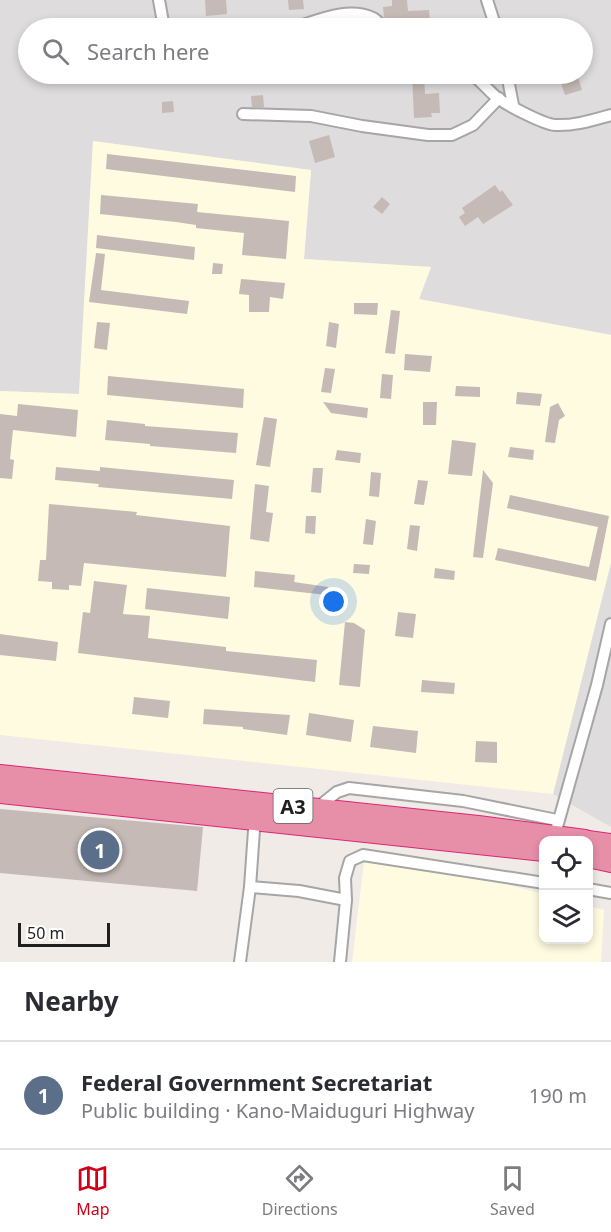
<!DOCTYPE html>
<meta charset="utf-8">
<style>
:root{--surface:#fff;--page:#f2f2f3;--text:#2b2b33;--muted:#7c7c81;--line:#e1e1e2;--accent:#cf0018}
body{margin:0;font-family:"Noto Sans",sans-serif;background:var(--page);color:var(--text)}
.controls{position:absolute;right:18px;bottom:18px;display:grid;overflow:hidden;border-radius:12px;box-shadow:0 3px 9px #0003}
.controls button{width:54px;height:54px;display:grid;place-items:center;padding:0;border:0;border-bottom:2px solid var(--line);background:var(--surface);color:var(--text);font:30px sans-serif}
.scale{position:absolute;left:18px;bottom:15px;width:92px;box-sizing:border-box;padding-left:6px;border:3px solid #1f1f1f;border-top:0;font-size:16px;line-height:21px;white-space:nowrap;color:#1f1f1f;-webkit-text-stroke:4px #fff;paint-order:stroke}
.you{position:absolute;left:334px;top:602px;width:21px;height:21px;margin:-15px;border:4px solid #fff;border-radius:50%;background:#1a73e8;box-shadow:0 0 0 9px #1a73e833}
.badge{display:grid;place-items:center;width:39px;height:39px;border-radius:50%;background:var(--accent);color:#fff;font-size:20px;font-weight:700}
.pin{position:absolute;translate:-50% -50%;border:3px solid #fff;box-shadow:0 2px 6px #0006}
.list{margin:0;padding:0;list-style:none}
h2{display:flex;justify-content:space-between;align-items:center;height:78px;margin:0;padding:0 24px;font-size:26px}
h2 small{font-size:20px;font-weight:400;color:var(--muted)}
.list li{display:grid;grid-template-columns:39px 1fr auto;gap:18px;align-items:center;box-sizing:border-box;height:108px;padding:0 24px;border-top:2px solid var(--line)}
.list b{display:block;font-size:22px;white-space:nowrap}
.list p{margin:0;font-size:20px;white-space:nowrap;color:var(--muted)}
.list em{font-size:20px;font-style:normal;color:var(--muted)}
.icon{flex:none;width:33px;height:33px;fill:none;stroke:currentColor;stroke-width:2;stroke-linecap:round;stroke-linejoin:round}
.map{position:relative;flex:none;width:611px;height:962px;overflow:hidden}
.search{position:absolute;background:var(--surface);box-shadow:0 3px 9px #0003;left:18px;right:18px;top:18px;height:66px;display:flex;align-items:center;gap:15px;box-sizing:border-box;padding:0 21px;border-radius:33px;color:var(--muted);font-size:22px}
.sheet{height:186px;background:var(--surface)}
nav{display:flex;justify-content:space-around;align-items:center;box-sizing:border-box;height:84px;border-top:2px solid var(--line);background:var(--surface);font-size:16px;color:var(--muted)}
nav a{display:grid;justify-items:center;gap:3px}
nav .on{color:var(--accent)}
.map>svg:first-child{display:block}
.residential{fill:#dedcdd;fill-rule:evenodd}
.education{fill:#fffbe0}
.building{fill:#c5bab5}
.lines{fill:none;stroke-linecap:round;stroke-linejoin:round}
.street-casing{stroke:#a6a6a6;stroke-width:14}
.highway-casing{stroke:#db2679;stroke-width:22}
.street{stroke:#fff;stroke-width:10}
.highway{stroke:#e78ea9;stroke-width:20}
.labels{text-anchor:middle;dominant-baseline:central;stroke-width:4.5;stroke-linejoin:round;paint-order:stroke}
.shield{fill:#fff;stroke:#626262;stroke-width:1.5}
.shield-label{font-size:20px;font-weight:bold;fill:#1f1f1f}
</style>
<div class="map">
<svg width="611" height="962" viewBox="0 0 611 962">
<rect width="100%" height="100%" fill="#f0ebe6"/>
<g class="residential">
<path d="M0,0h611v335l-192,-36 12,-32 -127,-8 7,-89 -218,-29 -14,253 -79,-3zM28,28h554v46h-554z"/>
<polygon points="611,560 611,827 553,794"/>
</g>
<g class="education">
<polygon points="93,141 311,170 304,259 431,267 419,299 611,335 611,563 553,794 0,735 0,391 79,394"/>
<polygon points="364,862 484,878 543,894 544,940 588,940 589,906 604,910 601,962 352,962"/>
</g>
<g class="building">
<polygon points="205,0 226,0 227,14 206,16"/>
<polygon points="288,0 303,0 304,9 289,10"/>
<polygon points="392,0 407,0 408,11 429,10 430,22 390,24 384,17 383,7 392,6"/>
<polygon points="537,18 541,28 510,28 510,27"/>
<polygon points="412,74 424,74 425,94 439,93 440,113 431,113 432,117 414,118"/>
<polygon points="558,74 577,74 582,90 565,95"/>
<polygon points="263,95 264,107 252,107 251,96"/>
<polygon points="173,101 174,112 162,113 162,102"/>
<polygon points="329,135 335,157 315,163 309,141"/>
<polygon points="107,154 296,176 295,192 106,169"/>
<polygon points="495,185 500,192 502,190 513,205 483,224 478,217 465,226 459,217 465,213 462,208"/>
<polygon points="101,195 198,204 197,212 289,221 286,259 242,255 244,233 196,228 196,225 176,222 100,214"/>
<polygon points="382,197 390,204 382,214 373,207"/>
<polygon points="97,235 195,247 194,260 96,248"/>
<polygon points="96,253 105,254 101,290 189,301 187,314 89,302"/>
<polygon points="213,263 223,264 222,274 212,274"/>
<polygon points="241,279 285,283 283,299 270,297 269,312 249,312 249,295 239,294"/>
<polygon points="354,303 378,303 377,315 354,314"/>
<polygon points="391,310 400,311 395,354 385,353"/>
<polygon points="97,322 110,323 107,350 94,348"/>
<polygon points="329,322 339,324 336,348 326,346"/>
<polygon points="405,354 432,356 430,372 404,370"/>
<polygon points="325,368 335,369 331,393 321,392"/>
<polygon points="382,374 393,375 391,399 380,398"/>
<polygon points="108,376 244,389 243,408 107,395"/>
<polygon points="456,386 480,387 480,397 455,396"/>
<polygon points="517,392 542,394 540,406 516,404"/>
<polygon points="323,402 368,408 367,418 331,413"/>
<polygon points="423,402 437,402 436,425 423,425"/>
<polygon points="558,403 565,416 559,420 555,443 545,442 550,407"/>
<polygon points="18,404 78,410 76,437 13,430 10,459 14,460 12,479 0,478 0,414 17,416"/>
<polygon points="264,417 277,419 270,467 256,465"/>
<polygon points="107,420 145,424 145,426 238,433 236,453 150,446 150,444 105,440"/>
<polygon points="452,440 476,443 472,476 448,474"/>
<polygon points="510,447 534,450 533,460 508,457"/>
<polygon points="337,450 361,453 360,463 335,460"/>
<polygon points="56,467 100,471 100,467 234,480 232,499 98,487 99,484 55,480"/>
<polygon points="313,468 323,468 321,493 311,492"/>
<polygon points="483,470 493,483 483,558 473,557"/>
<polygon points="371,472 381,473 379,497 369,496"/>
<polygon points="418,480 428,481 424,505 414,504"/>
<polygon points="255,484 269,486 266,512 273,513 269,542 250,539"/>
<polygon points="510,495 609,516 596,581 495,560 498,548 589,567 598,527 507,508"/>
<polygon points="49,504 137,512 136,515 230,526 226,577 84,563 81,586 69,585 69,590 52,589 52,582 38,581 40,560 46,560"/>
<polygon points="306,516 316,516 315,534 305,533"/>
<polygon points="366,519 376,521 373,545 363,544"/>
<polygon points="410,525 420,526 417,551 407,549"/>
<polygon points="354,564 370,565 369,574 353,573"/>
<polygon points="435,568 455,571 454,580 434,578"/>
<polygon points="255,571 295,575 294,582 328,587 327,595 254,587"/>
<polygon points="94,581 127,585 123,614 150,616 148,638 226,647 226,651 317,660 315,682 78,653 83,612 90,613"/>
<polygon points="147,588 230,597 228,619 145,609"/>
<polygon points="398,612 416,614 413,638 395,636"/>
<polygon points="345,622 354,623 365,630 360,687 339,685"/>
<polygon points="0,634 58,642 56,661 0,655"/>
<polygon points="422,680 455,683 454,694 421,692"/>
<polygon points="134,697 170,701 168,718 132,714"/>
<polygon points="204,709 290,715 287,735 243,729 243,727 203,724"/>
<polygon points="309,713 354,720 351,742 306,735"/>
<polygon points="373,726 418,731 416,753 370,747"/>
<polygon points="476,741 497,742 497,763 475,762"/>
<polygon points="0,809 203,827 197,891 0,873"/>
</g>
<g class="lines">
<defs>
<g id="street">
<polyline points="159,0 164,28"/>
<polyline points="487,0 496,28"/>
<path d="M293,28c24,-7 55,-22 80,-10 4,2 8,7 11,10"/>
<path d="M471,74c11,7 18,18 28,25 10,7 44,25 56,26 19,1 38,-5 56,-10"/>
<polyline points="507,74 513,105"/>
<polyline points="243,114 311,116 362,126 428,135 452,135 473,125 499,98"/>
<polyline points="317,808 337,792 349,788 463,801 557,820"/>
<polyline points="557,827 597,685 611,624"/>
<polyline points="250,887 299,891 346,900"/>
<polyline points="588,889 611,893"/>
<polyline points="240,962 250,887 255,816"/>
<polyline points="340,962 346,900 345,878 350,861 363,855 544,883"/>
</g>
<g id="highway">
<polyline points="0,775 478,826 585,840"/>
<polyline points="0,793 544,851"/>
<polyline points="588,841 611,844"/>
<polyline points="588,857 611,862"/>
</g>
</defs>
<use href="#street" class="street-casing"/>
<use href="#highway" class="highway-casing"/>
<use href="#street" class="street"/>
<use href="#highway" class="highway"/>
</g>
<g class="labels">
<rect class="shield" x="273.5" y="789" width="39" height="34" rx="4.5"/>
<g class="shield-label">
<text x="293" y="806">A3</text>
</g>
</g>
</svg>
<div class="controls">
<button><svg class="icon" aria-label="locate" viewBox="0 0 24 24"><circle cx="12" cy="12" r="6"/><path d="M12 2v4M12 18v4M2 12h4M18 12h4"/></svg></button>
<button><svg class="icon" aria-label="layers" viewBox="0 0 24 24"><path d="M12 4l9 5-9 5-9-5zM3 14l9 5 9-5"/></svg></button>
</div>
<div class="scale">50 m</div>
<div class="you"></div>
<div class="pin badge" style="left:100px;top:850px;background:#5c6f8a">1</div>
<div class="search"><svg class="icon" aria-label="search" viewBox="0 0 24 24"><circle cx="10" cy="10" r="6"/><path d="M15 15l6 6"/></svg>Search here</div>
</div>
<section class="sheet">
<h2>Nearby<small></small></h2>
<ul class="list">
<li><span class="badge" style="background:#5c6f8a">1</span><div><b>Federal Government Secretariat</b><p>Public building · Kano-Maiduguri Highway</p></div><em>190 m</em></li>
</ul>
</section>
<nav>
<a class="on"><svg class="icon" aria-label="map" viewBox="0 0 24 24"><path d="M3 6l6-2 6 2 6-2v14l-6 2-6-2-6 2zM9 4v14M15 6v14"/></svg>Map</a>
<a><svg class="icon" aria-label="directions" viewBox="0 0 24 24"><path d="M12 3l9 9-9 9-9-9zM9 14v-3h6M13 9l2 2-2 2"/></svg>Directions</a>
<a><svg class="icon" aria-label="saved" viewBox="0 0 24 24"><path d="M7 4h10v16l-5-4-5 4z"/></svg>Saved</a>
</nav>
